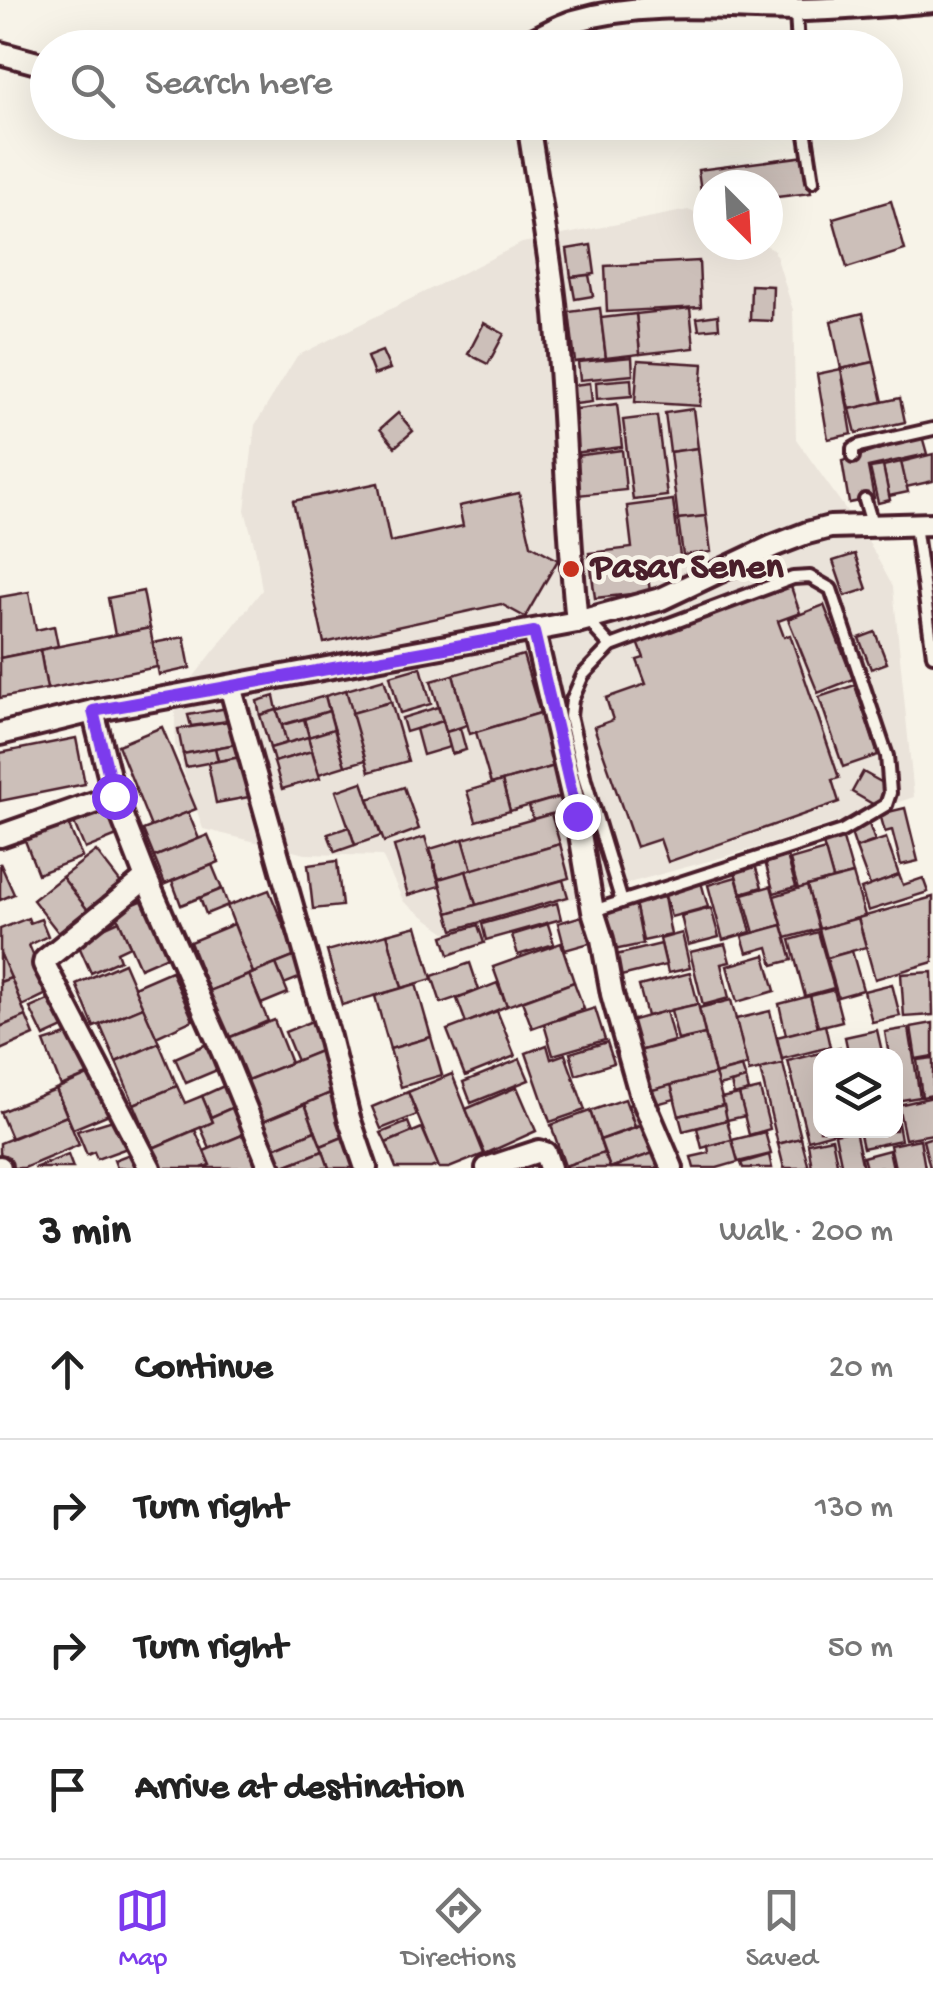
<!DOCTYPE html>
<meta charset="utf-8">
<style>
:root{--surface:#fff;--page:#f6f6f6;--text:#222;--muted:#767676;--line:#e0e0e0;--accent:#7c3aed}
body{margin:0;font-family:"Gochi Hand",sans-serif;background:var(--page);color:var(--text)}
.controls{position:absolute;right:30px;bottom:30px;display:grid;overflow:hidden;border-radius:20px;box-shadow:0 10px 40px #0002}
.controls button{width:90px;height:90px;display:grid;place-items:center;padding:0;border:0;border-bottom:2px solid var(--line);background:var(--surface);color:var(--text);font:50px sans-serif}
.compass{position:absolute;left:693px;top:170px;width:90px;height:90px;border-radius:50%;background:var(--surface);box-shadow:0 10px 40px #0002;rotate:156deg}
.stop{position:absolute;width:30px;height:30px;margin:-22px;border:8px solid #7c3aed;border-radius:50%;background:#fff}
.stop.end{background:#7c3aed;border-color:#fff;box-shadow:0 2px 10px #0008}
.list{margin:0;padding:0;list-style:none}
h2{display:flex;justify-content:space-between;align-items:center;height:130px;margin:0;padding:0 40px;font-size:42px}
h2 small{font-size:32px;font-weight:400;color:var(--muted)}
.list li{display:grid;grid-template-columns:65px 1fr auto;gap:30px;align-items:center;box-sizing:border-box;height:140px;padding:0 40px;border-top:2px solid var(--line)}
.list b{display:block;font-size:38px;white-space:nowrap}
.list em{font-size:32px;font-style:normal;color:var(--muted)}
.icon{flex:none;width:55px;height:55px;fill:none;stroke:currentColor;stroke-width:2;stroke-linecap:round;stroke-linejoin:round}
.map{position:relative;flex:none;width:933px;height:1168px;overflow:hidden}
.search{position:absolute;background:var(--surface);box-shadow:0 10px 40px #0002;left:30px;right:30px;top:30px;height:110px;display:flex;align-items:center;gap:25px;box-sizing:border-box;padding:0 35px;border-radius:55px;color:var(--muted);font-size:38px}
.sheet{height:690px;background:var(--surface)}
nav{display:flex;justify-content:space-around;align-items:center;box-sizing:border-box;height:140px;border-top:2px solid var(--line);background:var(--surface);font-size:28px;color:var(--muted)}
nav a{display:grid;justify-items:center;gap:5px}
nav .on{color:var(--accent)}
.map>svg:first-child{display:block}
.built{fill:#eae3da}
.building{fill:#ccbfb9;stroke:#4a1f2b;stroke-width:2.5}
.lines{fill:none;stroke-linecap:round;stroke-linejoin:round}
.service-casing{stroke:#4a1f2b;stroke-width:18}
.minor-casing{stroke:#4a1f2b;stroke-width:28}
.service{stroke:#f7f3e8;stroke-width:10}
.minor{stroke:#f7f3e8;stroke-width:20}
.route{stroke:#7c3aed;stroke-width:12}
.poi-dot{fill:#c8321e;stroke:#f7f3e8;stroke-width:4}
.labels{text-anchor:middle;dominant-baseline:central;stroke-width:9;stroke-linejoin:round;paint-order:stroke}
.poi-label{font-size:38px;font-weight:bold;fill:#4a1f2b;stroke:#f7f3e8;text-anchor:start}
</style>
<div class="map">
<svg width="933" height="1168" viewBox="0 0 933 1168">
<rect width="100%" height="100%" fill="#f7f3e8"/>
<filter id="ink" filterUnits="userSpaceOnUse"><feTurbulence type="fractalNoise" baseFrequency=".01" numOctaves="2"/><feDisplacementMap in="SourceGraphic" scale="20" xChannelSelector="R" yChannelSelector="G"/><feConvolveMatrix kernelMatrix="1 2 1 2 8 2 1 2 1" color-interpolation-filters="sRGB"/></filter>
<g filter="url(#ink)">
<polygon class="built" points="688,210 708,219 708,245 765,245 774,249 793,310 796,439 868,541 893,587 914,797 763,846 447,933 404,902 382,856 305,854 203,829 175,745 175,713 195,675 262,590 256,552 245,510 255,425 297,356 522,243"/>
<g class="building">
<polygon points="806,156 811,193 768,198 768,185 708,185 708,206 703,207 698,170"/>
<polygon points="891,201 905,250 847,268 833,218"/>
<polygon points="591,245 595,274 571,277 567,249"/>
<polygon points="699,261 701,307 607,312 605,266"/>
<polygon points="589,275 593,296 575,299 571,277"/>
<polygon points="751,285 773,286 772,321 750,320"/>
<polygon points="600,308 606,358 575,362 569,312"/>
<polygon points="690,308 694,348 640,354 636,314"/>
<polygon points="863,313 874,362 841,369 831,321"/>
<polygon points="636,314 640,354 606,358 601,318"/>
<polygon points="718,315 719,328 699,330 697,318"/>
<polygon points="484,323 504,334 488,364 468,354"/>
<polygon points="382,351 390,369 374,375 367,357"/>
<polygon points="632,357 633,375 580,380 578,362"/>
<polygon points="638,360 703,364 700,406 635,402"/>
<polygon points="874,362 883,402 850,409 841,369"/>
<polygon points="841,369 852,434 828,439 817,374"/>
<polygon points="631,379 632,396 597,399 596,382"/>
<polygon points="590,383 592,402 575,404 573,385"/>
<polygon points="900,398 905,422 856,433 850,409"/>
<polygon points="617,404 622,447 573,453 568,410"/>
<polygon points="693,409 698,448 670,452 665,413"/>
<polygon points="398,413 413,431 395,447 380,429"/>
<polygon points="657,416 667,496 633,500 623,420"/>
<polygon points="922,436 927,454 868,467 874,498 849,503 842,461"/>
<polygon points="698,448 706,516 678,519 670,452"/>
<polygon points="622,450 626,490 578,495 574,456"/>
<polygon points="933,454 933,481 906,487 901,462"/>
<polygon points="901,462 908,492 889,496 883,466"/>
<polygon points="883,466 890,500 878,503 870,468"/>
<polygon points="378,483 390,542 463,526 459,506 519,493 531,545 558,560 525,617 501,604 324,643 293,501"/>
<polygon points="673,500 681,564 647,569 650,592 595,598 589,553 632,548 627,506"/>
<polygon points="706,516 711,552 683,555 678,519"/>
<polygon points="855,554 867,589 845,596 833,561"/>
<polygon points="790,584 800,613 778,621 784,637 790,635 839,778 832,780 839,802 668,862 660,839 636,847 594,727 613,720 606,698 646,684 637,660 644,658 638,642 704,614"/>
<polygon points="143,591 150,628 115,635 108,598"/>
<polygon points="29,592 36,630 54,626 58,646 0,658 0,597"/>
<polygon points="824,605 853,679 818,693 788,619"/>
<polygon points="150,628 157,667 47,689 40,650"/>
<polygon points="875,632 887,663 871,669 859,638"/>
<polygon points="184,637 190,668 159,675 153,643"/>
<polygon points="40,650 47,689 0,698 0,658"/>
<polygon points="523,655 540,713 470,734 453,675"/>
<polygon points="421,667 431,704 400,713 390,676"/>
<polygon points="453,675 467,725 446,732 431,681"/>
<polygon points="384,679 391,702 352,713 346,690"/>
<polygon points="855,685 878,755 843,767 819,697"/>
<polygon points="346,690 366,760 345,766 325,696"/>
<polygon points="274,696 277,710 260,715 257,701"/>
<polygon points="325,696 329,711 282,725 277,710"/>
<polygon points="391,702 408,761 369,772 352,713"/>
<polygon points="233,707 236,720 191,726 188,715"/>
<polygon points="438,707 443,721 406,732 402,718"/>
<polygon points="277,710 287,743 270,748 260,715"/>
<polygon points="329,711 334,729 309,737 304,719"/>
<polygon points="540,713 555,766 491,784 476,732"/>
<polygon points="304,719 309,737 287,743 282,725"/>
<polygon points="236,720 242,743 183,754 178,729"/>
<polygon points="443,721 450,747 423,755 416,729"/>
<polygon points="162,727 196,809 151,827 118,745"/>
<polygon points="460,728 466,750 452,754 446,732"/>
<polygon points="334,729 345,766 319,774 308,737"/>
<polygon points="308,737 312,751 274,762 270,748"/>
<polygon points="76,738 85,784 0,801 0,753"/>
<polygon points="242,743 246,756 218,761 215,748"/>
<polygon points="215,748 218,761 186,767 183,754"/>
<polygon points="312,751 320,778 282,789 274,762"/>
<polygon points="241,757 249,797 216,803 208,763"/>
<polygon points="555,766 563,796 510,811 502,781"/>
<polygon points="863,772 890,787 878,807 852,792"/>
<polygon points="502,781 510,811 476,821 467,791"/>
<polygon points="362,782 381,836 355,845 336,791"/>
<polygon points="404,787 419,829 384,842 368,799"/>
<polygon points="563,796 567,810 533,819 529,806"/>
<polygon points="104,805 117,836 85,849 72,818"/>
<polygon points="905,808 918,861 901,865 892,830 885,832 880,814"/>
<polygon points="188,812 199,839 154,857 143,830"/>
<polygon points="551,814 560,844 472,870 463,839"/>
<polygon points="67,821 82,857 38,874 24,838"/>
<polygon points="869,824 875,841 856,848 850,830"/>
<polygon points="349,827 355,845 335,852 328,834"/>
<polygon points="208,835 219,862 165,884 154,857"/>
<polygon points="425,837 440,886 408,895 394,846"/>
<polygon points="886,838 899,875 870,886 856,848"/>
<polygon points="463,839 472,870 439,879 430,849"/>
<polygon points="843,839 853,874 833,879 823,844"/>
<polygon points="560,844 569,878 476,905 466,871"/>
<polygon points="825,850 833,879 798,889 790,860"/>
<polygon points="96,851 124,887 90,913 62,877"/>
<polygon points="787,856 796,887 774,893 765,862"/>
<polygon points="337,861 342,906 313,909 308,865"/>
<polygon points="754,862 762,887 741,893 734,868"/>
<polygon points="0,863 14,894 0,900"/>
<polygon points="212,865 222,889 181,905 172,881"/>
<polygon points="466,871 476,905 448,913 439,879"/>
<polygon points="853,874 865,916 819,929 807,886"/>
<polygon points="899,875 903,885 923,878 928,892 868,911 861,889"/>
<polygon points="62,877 90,913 61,936 33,900"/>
<polygon points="736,877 751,932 723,940 708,885"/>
<polygon points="563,880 568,897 453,930 448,913"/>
<polygon points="701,882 708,907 671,917 664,892"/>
<polygon points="771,886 782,925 754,933 743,894"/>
<polygon points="807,886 819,929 786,938 774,896"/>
<polygon points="222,889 228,905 206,914 200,898"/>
<polygon points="269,890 296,956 253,973 227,906"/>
<polygon points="664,897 671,935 643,941 635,903"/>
<polygon points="933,897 933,962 875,979 858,918"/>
<polygon points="146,899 170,955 140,968 115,912"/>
<polygon points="557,903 561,919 486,940 482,924"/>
<polygon points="635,903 643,944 614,950 606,908"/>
<polygon points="711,908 719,937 688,945 681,916"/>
<polygon points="582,916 590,943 565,950 558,923"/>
<polygon points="28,918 30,923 41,919 48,936 29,945 49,993 22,1006 0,953 0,929"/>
<polygon points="858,918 866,947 827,958 819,929"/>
<polygon points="119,921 130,946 117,952 120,960 91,973 78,944 83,942 81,938"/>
<polygon points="234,924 253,973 209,991 190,942"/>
<polygon points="548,924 554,944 518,955 512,935"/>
<polygon points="478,925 484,943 449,955 443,936"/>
<polygon points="782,925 792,960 773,965 768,947 747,953 742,936"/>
<polygon points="417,926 432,979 402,988 387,934"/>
<polygon points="818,932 834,988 805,996 790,940"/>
<polygon points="682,933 690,968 668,973 660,939"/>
<polygon points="387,934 402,988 342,1005 327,951"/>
<polygon points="561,943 574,982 507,1006 493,967"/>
<polygon points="661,944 666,965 617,977 612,956"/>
<polygon points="725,944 730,962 721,964 729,998 703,1005 690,952"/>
<polygon points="852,951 863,990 838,997 827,958"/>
<polygon points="0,953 11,978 0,982"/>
<polygon points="765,955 775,991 737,1002 727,966"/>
<polygon points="296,956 304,976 284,984 276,964"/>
<polygon points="124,963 143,1007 94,1027 76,984"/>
<polygon points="470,963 479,990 441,1003 432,976"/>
<polygon points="276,964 288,993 261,1004 249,975"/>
<polygon points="171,971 193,1020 156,1037 134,987"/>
<polygon points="932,972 933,1015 904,1017 901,974"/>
<polygon points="690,973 698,1004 647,1016 639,986"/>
<polygon points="249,975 268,1021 228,1038 209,991"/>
<polygon points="11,978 26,1016 0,1027 0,982"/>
<polygon points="574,982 584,1009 532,1028 522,1001"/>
<polygon points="497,983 507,1006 466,1023 457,999"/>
<polygon points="416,984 431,1037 390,1049 375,996"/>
<polygon points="892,984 900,1016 872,1022 864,991"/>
<polygon points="834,990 842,1021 818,1027 810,996"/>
<polygon points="810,996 818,1027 786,1035 779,1004"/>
<polygon points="55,997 68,1026 44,1037 30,1008"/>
<polygon points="731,1000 748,1065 715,1074 699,1008"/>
<polygon points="698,1004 705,1034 678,1040 671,1010"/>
<polygon points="143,1007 159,1043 116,1062 100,1025"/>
<polygon points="595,1008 605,1040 553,1055 544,1024"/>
<polygon points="497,1011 515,1056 465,1076 447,1030"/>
<polygon points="666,1011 674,1041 639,1051 630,1021"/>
<polygon points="770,1011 783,1064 749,1072 736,1019"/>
<polygon points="26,1016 34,1035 0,1050 0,1027"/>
<polygon points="274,1020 291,1063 245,1081 228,1038"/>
<polygon points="312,1021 323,1050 297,1061 285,1032"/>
<polygon points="933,1023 933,1056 916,1059 911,1027"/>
<polygon points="825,1025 830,1047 782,1059 777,1037"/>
<polygon points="909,1028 920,1097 896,1101 896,1056 889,1056 885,1032"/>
<polygon points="877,1030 883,1056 849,1056 845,1037"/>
<polygon points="73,1033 97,1071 61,1086 44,1042"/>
<polygon points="705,1034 715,1074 649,1091 639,1051"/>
<polygon points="431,1037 442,1075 401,1087 390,1049"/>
<polygon points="607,1042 614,1063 576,1075 570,1053"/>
<polygon points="159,1043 177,1086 134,1104 116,1062"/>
<polygon points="207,1044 217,1070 186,1083 175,1058"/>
<polygon points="547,1045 551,1059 565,1054 585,1110 550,1122 526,1053"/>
<polygon points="840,1048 842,1056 820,1056 820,1130 844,1130 808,1140 788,1061"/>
<polygon points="323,1050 333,1092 261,1122 245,1081"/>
<polygon points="933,1058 933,1095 922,1097 917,1060"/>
<polygon points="520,1059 529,1080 471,1103 463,1082"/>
<polygon points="783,1064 801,1138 778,1144 760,1069"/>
<polygon points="742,1067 746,1079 718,1086 715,1074"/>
<polygon points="97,1071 116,1111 73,1129 56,1089"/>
<polygon points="452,1074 484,1154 449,1168 439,1168 408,1092"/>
<polygon points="715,1074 724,1105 679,1116 671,1085"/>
<polygon points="746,1079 749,1091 734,1095 731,1083"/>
<polygon points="226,1085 236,1106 211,1117 202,1096"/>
<polygon points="671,1085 675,1099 653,1105 649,1091"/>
<polygon points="177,1086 185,1103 202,1096 213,1122 153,1148 134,1104"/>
<polygon points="517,1087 536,1131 485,1154 466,1109"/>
<polygon points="56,1089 67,1116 11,1138 0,1112"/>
<polygon points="760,1089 770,1129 749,1135 739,1094"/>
<polygon points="333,1092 348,1135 321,1146 305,1104"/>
<polygon points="408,1092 417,1115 381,1129 372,1107"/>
<polygon points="739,1094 745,1116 727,1120 721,1098"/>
<polygon points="933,1097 933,1134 905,1139 898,1105"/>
<polygon points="625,1099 635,1127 600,1140 590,1111"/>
<polygon points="639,1101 647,1124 635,1127 628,1105"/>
<polygon points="305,1104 315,1131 272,1149 261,1122"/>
<polygon points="724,1105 727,1120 683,1131 679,1116"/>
<polygon points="236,1106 247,1133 210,1149 201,1128 213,1122 211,1117"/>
<polygon points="590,1111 604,1153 565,1166 551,1125"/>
<polygon points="896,1112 901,1140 863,1148 859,1130 896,1130"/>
<polygon points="67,1116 79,1145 24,1168 7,1168 0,1152 0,1143"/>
<polygon points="113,1120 127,1148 97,1159 94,1152 87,1155 77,1131"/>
<polygon points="727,1120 732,1140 702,1148 697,1128"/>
<polygon points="408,1122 412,1132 386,1143 381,1133"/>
<polygon points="647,1124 656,1152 610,1168 600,1140"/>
<polygon points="422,1128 438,1165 431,1168 396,1168 386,1143"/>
<polygon points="195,1130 210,1165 202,1168 161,1168 153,1148"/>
<polygon points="855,1130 863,1168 842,1168 835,1134"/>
<polygon points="315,1131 323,1151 279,1168 272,1149"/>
<polygon points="765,1132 771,1154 738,1162 732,1140"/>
<polygon points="247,1133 262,1168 202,1168 210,1165 204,1151"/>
<polygon points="348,1135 360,1168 329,1168 321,1146"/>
<polygon points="933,1137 933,1168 930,1168 923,1140"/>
<polygon points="801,1138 809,1168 784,1168 778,1144"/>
<polygon points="832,1138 838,1168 812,1168 808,1143"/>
<polygon points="920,1139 925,1168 895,1168 890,1145"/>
<polygon points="732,1140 738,1162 717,1168 694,1168 691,1157 709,1153 708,1146"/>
<polygon points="140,1150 148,1168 117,1168 114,1160"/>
<polygon points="889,1150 893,1168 866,1168 863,1157"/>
<polygon points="323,1151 329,1168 280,1168"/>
<polygon points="656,1152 664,1168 610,1168"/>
<polygon points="604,1153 610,1168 565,1168 565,1166"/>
<polygon points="68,1155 73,1168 34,1168"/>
<polygon points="769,1155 772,1168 743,1168 741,1163"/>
</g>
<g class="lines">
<defs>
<g id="service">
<polyline points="796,11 798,48"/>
<polyline points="804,122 813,181"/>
<polyline points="853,457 853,449 858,446 933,429"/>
<polyline points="865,500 873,527"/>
<polyline points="915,525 933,655"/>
<polyline points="590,620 597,631 611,646"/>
<polyline points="593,911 842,831 886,805 890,793 887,756 831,589 810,577 793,578 611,646 583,675 572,700 570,716 585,780 622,902"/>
</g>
<g id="minor">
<path d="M518,48c18,-9 37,-21 56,-27 72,-21 147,-12 221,-11 46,0 92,-5 138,-9"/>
<polyline points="0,53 48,66"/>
<path d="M528,122c9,61 20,121 27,181 10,106 11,213 22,319"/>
<polyline points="534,631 577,816 593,911 602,939 612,994 640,1093 672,1168"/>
<polyline points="230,686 329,1037 349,1118 366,1168"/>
<polyline points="93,711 114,796 146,878 224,1055 270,1168"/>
<polyline points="0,734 93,711 577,622 661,599 773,546 807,533 830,527 933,524"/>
<polyline points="0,836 114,796"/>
<polyline points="146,878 45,960 44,964 150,1168"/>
<polyline points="0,1167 0,1168"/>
<polyline points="487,1168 539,1151 545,1153 550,1168"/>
</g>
</defs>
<use href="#service" class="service-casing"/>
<use href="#minor" class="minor-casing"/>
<use href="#service" class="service"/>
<use href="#minor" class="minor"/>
</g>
</g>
<g class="lines" filter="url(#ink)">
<polyline class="route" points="114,796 93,711 534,632 577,816"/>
</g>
<circle class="poi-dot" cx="571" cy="569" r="10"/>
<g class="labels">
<g class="poi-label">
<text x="591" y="569">Pasar Senen</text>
</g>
</g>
</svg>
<div class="controls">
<button><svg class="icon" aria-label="layers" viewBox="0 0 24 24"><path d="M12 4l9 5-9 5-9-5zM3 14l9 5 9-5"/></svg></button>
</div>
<svg class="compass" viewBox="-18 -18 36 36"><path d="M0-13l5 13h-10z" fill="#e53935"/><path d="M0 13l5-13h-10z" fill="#767676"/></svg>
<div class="stop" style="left:114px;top:796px"></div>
<div class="stop end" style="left:577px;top:816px"></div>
<div class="search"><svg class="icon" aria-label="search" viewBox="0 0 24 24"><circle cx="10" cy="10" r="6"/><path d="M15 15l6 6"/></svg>Search here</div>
</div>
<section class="sheet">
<h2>3 min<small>Walk · 200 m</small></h2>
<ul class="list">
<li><svg class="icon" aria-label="ahead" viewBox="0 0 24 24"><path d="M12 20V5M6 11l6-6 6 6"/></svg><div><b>Continue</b></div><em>20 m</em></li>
<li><svg class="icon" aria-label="right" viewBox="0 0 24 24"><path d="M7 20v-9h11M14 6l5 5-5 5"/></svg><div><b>Turn right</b></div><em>130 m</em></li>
<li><svg class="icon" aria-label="right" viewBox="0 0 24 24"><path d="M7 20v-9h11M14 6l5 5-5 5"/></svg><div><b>Turn right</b></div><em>50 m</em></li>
<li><svg class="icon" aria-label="arrive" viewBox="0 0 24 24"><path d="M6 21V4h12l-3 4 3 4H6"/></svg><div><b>Arrive at destination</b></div></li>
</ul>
</section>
<nav>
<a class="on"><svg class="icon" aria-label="map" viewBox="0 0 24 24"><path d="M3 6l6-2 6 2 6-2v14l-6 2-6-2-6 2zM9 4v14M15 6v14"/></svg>Map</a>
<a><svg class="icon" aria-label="directions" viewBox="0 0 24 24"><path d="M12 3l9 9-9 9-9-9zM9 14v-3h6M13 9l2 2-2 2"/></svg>Directions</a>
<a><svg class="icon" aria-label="saved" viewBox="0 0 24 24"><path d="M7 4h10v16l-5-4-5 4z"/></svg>Saved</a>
</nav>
